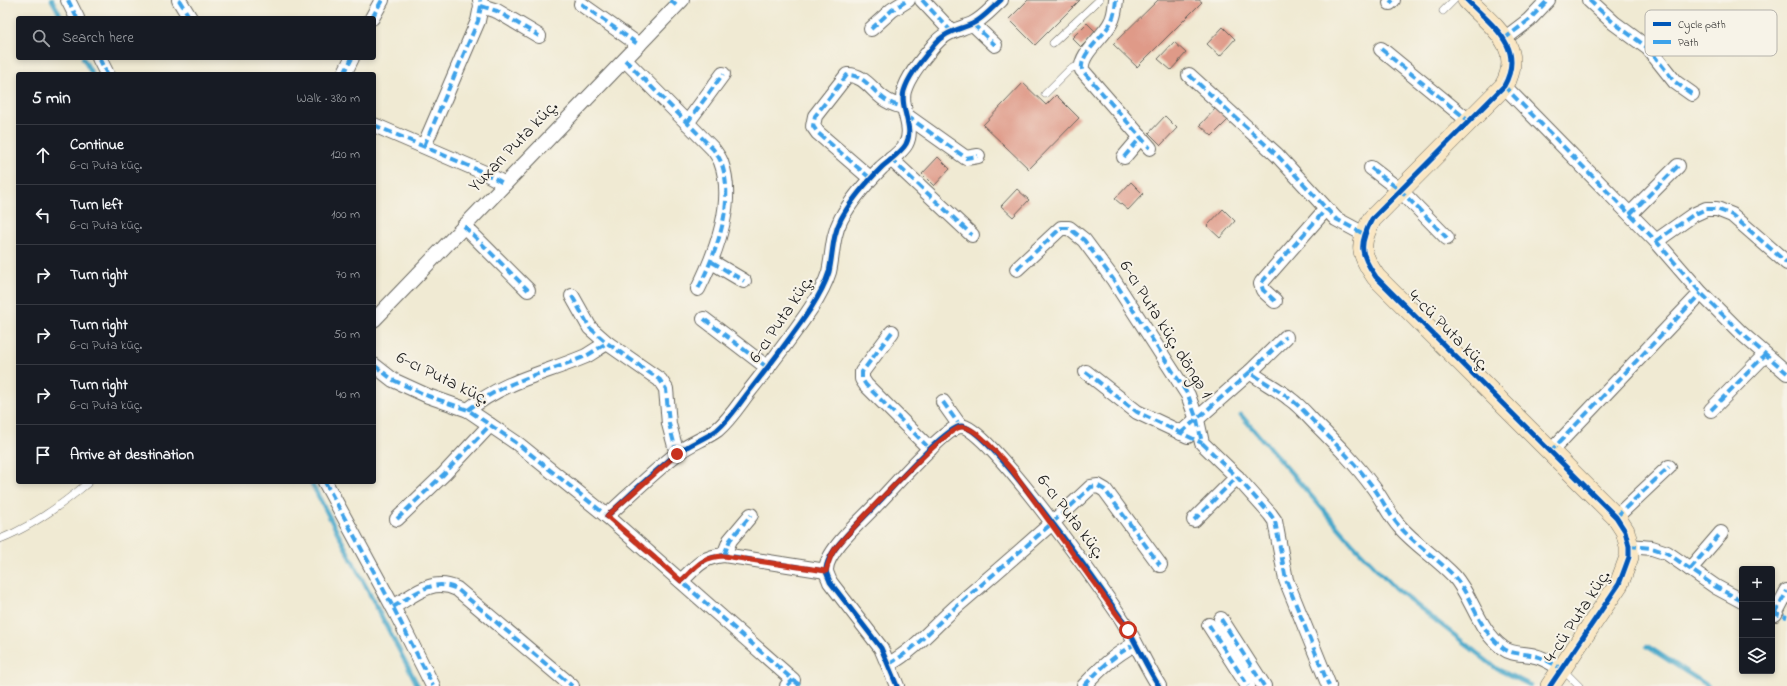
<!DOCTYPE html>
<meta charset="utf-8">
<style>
:root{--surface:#171b24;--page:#242831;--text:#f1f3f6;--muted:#9ea1a6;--line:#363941}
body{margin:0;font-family:"Indie Flower",sans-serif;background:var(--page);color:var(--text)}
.controls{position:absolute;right:12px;bottom:12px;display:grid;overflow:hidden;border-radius:4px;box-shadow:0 2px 6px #0003}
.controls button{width:36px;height:36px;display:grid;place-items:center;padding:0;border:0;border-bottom:1px solid var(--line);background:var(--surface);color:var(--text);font:20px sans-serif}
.stop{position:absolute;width:12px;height:12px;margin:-9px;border:3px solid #c8321e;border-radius:50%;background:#fff}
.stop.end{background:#c8321e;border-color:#fff;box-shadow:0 1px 4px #0008}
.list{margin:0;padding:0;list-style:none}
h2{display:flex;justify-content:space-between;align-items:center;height:52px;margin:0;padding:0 16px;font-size:17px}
h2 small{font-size:13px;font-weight:400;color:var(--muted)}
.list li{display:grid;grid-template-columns:26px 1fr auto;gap:12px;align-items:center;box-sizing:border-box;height:60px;padding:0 16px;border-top:1px solid var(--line)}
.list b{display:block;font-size:15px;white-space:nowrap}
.list p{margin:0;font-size:13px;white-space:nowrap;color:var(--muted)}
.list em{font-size:13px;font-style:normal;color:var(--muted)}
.icon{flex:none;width:22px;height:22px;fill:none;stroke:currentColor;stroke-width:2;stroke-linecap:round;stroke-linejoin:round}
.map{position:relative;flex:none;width:1787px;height:686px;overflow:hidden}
.search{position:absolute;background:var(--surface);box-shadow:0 2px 6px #0003;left:16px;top:16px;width:360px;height:44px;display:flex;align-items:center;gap:10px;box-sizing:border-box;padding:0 14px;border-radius:4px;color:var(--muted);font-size:15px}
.panel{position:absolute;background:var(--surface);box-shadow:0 2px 6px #0003;left:16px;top:72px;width:360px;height:412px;border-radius:4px}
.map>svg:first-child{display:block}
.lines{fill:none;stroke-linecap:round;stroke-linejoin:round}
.stream{stroke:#4ca9ca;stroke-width:4.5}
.building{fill:#df9a88}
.lane-casing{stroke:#66645c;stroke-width:8}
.street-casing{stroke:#66645c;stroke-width:16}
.secondary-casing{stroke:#66645c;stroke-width:20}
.lane{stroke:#fff;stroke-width:7}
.street{stroke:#fff;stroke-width:14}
.secondary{stroke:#fae7c3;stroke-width:19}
.quiet{stroke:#3da2ea;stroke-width:4;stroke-dasharray:8 4;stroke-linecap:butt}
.cycleway-casing{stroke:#f7f3e8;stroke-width:8}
.cycleway{stroke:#0057b8;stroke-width:5}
.route{stroke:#c8321e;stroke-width:5}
.labels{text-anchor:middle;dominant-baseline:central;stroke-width:4;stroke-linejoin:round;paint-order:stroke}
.street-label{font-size:18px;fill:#1c1c1c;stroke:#f7f3e8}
.key{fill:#f7f3e8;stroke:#b5b2ab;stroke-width:1}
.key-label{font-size:11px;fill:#1c1c1c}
</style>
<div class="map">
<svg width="1787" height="686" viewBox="0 0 1787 686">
<rect width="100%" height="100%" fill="#f7f3e8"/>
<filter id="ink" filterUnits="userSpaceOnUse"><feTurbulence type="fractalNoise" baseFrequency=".025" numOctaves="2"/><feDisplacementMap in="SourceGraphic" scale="8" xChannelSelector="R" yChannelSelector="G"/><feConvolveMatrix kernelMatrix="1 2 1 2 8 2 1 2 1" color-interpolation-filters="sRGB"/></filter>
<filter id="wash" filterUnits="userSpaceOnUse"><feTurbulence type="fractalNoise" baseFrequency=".012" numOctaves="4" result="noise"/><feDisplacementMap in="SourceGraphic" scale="16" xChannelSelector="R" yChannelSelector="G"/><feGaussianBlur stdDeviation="0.9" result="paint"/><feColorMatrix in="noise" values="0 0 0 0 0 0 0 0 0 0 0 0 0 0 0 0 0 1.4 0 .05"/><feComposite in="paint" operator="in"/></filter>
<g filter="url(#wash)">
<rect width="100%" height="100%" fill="#f0ead3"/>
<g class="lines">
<g class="stream">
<polyline points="52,0 62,18"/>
<polyline points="83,58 92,74"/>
<polyline points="1241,415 1352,543 1395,588 1497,669 1530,685"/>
<polyline points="311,482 418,686"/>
<polyline points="1647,646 1708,686"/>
</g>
</g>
<g id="blocks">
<g class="building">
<polygon points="1028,0 1080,0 1035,45 1009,19"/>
<polygon points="1158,0 1199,0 1202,2 1137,67 1113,44"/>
<polygon points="1087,23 1096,32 1081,47 1072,38"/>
<polygon points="1223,27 1235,39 1220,56 1207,44"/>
<polygon points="1174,42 1186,53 1171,70 1158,59"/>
<polygon points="1023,83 1046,105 1056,95 1079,118 1029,169 983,125"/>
<polygon points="1216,108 1228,120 1212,136 1200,125"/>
<polygon points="1165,116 1177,128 1161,145 1149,133"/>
<polygon points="938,157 950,169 934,186 922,174"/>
<polygon points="1131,182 1143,194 1128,210 1115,199"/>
<polygon points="1017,189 1029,200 1013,217 1001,206"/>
<polygon points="1223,209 1235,221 1220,238 1207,226"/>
</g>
</g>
</g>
<g filter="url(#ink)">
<use href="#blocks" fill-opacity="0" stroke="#66645c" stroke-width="1"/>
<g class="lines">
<defs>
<g id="lane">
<polyline points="1443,11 1454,0"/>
<polyline points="1053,43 1099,0"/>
<polyline points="1045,94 1070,69 1081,65"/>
<path d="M0,539c31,-12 64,-36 89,-57"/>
<polyline points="1562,669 1579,686"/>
</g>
<g id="street">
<polyline points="68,0 77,18"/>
<polyline points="179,0 190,18"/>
<polyline points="922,0 951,31"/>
<path d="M1116,0c-1,7 -1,15 -5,22 -7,15 -32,32 -29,48l68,78"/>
<polyline points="1589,0 1614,23 1648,48 1675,82 1692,94"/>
<polyline points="1390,3 1393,0"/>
<polyline points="581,4 639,45"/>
<polyline points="481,6 497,11 539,36"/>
<polyline points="372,18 382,0"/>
<polyline points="973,24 995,45"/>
<polyline points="871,29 892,10 908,0"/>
<polyline points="1504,39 1529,20 1548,0"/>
<polyline points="1381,49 1470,122"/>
<polyline points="99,58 107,74"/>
<path d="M625,60l88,89c3,4 6,8 8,13 15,40 -5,91 -23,127"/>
<polyline points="344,74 352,58"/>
<polyline points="1189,75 1277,155 1336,219 1364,234"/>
<polyline points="1504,86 1656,241 1701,293 1740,332 1787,373"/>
<polyline points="907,116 966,158 978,156"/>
<polyline points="687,123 723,74"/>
<polyline points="374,125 485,173 505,184"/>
<polyline points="424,146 478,21 481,6 480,0"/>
<polyline points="1124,157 1141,137"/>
<polyline points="891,159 972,235"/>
<polyline points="1371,168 1401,191 1447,238"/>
<path d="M870,178l-52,-45 -5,-7 2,-10 32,-41c16,-1 25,15 36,23 6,5 13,7 20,9"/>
<polyline points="1630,214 1678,166"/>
<polyline points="464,226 528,290"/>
<polyline points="1656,241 1693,215 1706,209 1717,209 1732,215 1787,263"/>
<polyline points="712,262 744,281"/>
<polyline points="1017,269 1061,228 1069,228 1084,240 1113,279 1188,395 1197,420 1202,443 1237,477 1270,514 1275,521 1286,580 1329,686"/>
<polyline points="572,296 590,328 607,343 660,380 666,389 669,424 677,454"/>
<polyline points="1275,301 1263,290 1261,284 1262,282 1326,209"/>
<polyline points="704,319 768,368"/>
<polyline points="374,320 682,0"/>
<polyline points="892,332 862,372 862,379 866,385 930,449"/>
<polyline points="374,365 393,380 428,396 468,410 518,444 607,516 793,680 787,686"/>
<polyline points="1086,372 1137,412 1188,436"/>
<polyline points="1250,372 1286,337"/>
<polyline points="943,402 960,426"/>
<path d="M468,410c37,-30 76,-36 118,-54 7,-4 14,-9 21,-13"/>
<polyline points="1711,410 1765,355"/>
<path d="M1181,433l69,-61c13,10 28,17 40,27 10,7 18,17 26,25 20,20 40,40 57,63 10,13 16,28 27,40 16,18 37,31 54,49 19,22 24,54 49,72 9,7 21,5 32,8 9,2 18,8 27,13"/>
<polyline points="1550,452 1701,293"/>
<polyline points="325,482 393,607 433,686"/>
<path d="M607,516c23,-21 46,-44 71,-63 12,-10 27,-14 39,-23 12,-10 21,-24 30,-36 22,-28 44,-56 64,-86 7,-11 14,-23 18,-36 4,-18 3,-36 12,-53 10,-19 25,-36 40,-51 6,-6 21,-16 25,-24 9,-17 -7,-36 -2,-53 5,-17 20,-33 30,-46 10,-13 24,-15 38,-21 11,-5 20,-16 29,-24"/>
<polyline points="1616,517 1669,467"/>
<polyline points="397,519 444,474 490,425"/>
<polyline points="1194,520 1237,477"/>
<polyline points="1629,546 1652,548 1667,553 1716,587 1742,601"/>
<polyline points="724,555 730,540 751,515"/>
<polyline points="1690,569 1721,533"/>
<path d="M681,581c15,-14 21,-24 43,-26l102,16"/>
<path d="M393,607c21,-12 39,-30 64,-18l115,97"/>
<polyline points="1775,614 1787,591"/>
<polyline points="1221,619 1264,686"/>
<polyline points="1209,625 1248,686"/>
<path d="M889,664c27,-15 46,-39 69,-59 45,-39 90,-77 133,-118l7,-1 7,4 55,75"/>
<path d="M897,686l-16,-38 -51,-66c-1,-4 -4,-8 -4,-12 0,-19 36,-50 49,-64 14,-14 70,-79 86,-80 25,-1 139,161 158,189 15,22 25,48 40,71"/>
<path d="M1084,686c17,-18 29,-30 51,-42"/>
</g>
<path id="secondary" d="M1467,0c25,26 59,47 37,86l-132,133c-14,26 -12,35 4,58l240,240 9,14 4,15v11l-4,11 -6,16 -69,102"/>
</defs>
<use href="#lane" class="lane-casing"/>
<use href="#street" class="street-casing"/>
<use href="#secondary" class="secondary-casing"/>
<use href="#lane" class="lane"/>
<use href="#street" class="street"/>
<use href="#secondary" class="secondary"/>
<g class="quiet">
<polyline points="68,0 77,18"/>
<polyline points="179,0 190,18"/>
<polyline points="670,0 677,6"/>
<polyline points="922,0 951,31"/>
<path d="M1116,0c-1,7 -1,15 -5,22 -7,15 -32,32 -29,48l68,78"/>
<polyline points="1589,0 1614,23 1648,48 1675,82 1692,94"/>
<polyline points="1390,3 1393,0"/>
<polyline points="581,4 639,45"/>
<polyline points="481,6 497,11 539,36"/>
<polyline points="372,18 382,0"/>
<polyline points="973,24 995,45"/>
<polyline points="871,29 892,10 908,0"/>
<polyline points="1504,39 1529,20 1548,0"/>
<polyline points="1381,49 1470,122"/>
<polyline points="99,58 107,74"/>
<path d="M625,60l88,89c3,4 6,8 8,13 15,40 -5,91 -23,127"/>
<polyline points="344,74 352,58"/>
<polyline points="1189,75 1277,155 1336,219 1364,234"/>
<polyline points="1504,86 1656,241 1701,293 1740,332 1787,373"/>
<polyline points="907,116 966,158 978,156"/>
<polyline points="687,123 723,74"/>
<polyline points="374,125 485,173 505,184"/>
<polyline points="424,146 478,21 481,6 480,0"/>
<polyline points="1124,157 1141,137"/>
<polyline points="891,159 972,235"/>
<polyline points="1371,168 1401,191 1447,238"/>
<path d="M870,178l-52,-45 -5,-7 2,-10 32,-41c16,-1 25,15 36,23 6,5 13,7 20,9"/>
<polyline points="1630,214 1678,166"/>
<polyline points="464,226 528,290"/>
<polyline points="1656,241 1693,215 1706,209 1717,209 1732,215 1787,263"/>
<polyline points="712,262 744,281"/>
<polyline points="1017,269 1061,228 1069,228 1084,240 1113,279 1188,395 1197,420 1202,443 1237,477 1270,514 1275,521 1286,580 1329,686"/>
<polyline points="572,296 590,328 607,343 660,380 666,389 669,424 677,454"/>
<polyline points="1275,301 1263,290 1261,284 1262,282 1326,209"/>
<polyline points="704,319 768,368"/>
<polyline points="892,332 862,372 862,379 866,385 930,449"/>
<polyline points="374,365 393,380 428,396 468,410 518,444 607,516 793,680 787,686"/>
<polyline points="1086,372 1137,412 1202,443"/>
<polyline points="1250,372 1286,337"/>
<polyline points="943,402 960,426"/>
<path d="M468,410c37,-30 76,-36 118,-54 7,-4 14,-9 21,-13"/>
<polyline points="1711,410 1765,355"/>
<path d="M1181,433l69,-61c13,10 28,17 40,27 10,7 18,17 26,25 20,20 40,40 57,63 10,13 16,28 27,40 16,18 37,31 54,49 19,22 24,54 49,72 9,7 21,5 32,8 9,2 18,8 27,13"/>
<polyline points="1550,452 1701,293"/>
<polyline points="325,482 393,607 433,686"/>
<polyline points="1616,517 1669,467"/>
<polyline points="397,519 444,474 490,425"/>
<polyline points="1194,520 1237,477"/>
<polyline points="1629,546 1652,548 1667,553 1716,587 1742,601"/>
<polyline points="724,555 730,540 751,515"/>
<polyline points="1690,569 1721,533"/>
<path d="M681,581c15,-14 21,-24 43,-26l102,16"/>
<path d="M393,607c21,-12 39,-30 64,-18l115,97"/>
<polyline points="1772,613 1787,617"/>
<polyline points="1775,614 1787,591"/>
<polyline points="1221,619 1264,686"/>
<polyline points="1209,625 1248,686"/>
<path d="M889,664c27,-15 46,-39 69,-59 45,-39 90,-77 133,-118l7,-1 7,4 55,75"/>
<polyline points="793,680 801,686"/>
<path d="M1084,686c17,-18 29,-30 51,-42"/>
</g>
<defs>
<g id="cycleway">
<path d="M1467,0c25,26 59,47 37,86l-132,133c-14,26 -12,35 4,58l240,240 9,14 4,15v11l-4,11 -6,16 -69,102"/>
<path d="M607,516c23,-21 46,-44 71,-63 12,-10 27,-14 39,-23 12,-10 21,-24 30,-36 22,-28 44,-56 64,-86 7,-11 14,-23 18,-36 4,-18 3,-36 12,-53 10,-19 25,-36 40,-51 6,-6 21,-16 25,-24 9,-17 -7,-36 -2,-53 5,-17 20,-33 30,-46 10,-13 24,-15 38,-21 11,-5 20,-16 29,-24"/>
<path d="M897,686l-16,-38 -51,-66c-1,-4 -4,-8 -4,-12 0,-19 36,-50 49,-64 14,-14 70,-79 86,-80 25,-1 139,161 158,189 15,22 25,48 40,71"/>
</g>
</defs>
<use href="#cycleway" class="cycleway-casing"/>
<use href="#cycleway" class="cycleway"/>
</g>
</g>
<g class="lines" filter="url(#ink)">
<path class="route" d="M677,454l-70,62 74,65c15,-14 20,-24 43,-25l102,15c2,-8 4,-15 9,-22 14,-17 112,-123 127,-122 15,0 40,32 50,43l116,160"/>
</g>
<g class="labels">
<g class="street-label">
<text transform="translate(514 147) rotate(-46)">Yuxarı Puta küç.</text>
<text transform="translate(782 320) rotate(-56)">6-cı Puta küç.</text>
<text transform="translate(1165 330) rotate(58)">6-cı Puta küç. döngə 1</text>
<text transform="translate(1448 331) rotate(45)">4-cü Puta küç.</text>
<text transform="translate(442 379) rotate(26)">6-cı Puta küç.</text>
<text transform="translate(1070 517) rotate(53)">6-cı Puta küç.</text>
<text transform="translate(1578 617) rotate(-57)">4-cü Puta küç.</text>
</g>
</g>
<rect x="1645" y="10" width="132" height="46" rx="6" class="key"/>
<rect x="1653" y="22" width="18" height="4" fill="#0057b8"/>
<rect x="1653" y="40" width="18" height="4" fill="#3da2ea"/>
<g class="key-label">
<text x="1678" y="28">Cycle path</text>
<text x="1678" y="46">Path</text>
</g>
</svg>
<div class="controls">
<button>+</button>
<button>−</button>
<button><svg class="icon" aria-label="layers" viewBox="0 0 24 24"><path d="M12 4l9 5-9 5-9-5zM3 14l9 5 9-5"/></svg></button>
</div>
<div class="stop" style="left:1128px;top:630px"></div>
<div class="stop end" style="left:677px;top:454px"></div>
<div class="search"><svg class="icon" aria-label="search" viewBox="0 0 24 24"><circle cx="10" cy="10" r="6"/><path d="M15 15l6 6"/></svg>Search here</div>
<section class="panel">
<h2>5 min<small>Walk · 380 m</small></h2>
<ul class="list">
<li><svg class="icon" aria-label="ahead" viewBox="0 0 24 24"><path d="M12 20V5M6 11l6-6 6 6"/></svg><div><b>Continue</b><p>6-cı Puta küç.</p></div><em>120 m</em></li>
<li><svg class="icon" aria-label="left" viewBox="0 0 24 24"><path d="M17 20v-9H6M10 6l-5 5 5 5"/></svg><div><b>Turn left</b><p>6-cı Puta küç.</p></div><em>100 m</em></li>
<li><svg class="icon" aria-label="right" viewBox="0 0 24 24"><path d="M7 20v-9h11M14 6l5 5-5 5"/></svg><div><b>Turn right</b></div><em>70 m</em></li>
<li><svg class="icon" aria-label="right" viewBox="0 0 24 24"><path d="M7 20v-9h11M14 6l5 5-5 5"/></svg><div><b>Turn right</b><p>6-cı Puta küç.</p></div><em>50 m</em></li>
<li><svg class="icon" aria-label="right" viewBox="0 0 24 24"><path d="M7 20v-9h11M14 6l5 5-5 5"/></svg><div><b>Turn right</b><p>6-cı Puta küç.</p></div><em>40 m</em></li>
<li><svg class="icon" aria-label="arrive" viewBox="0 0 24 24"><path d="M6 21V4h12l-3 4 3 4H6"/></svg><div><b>Arrive at destination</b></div></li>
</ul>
</section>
</div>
